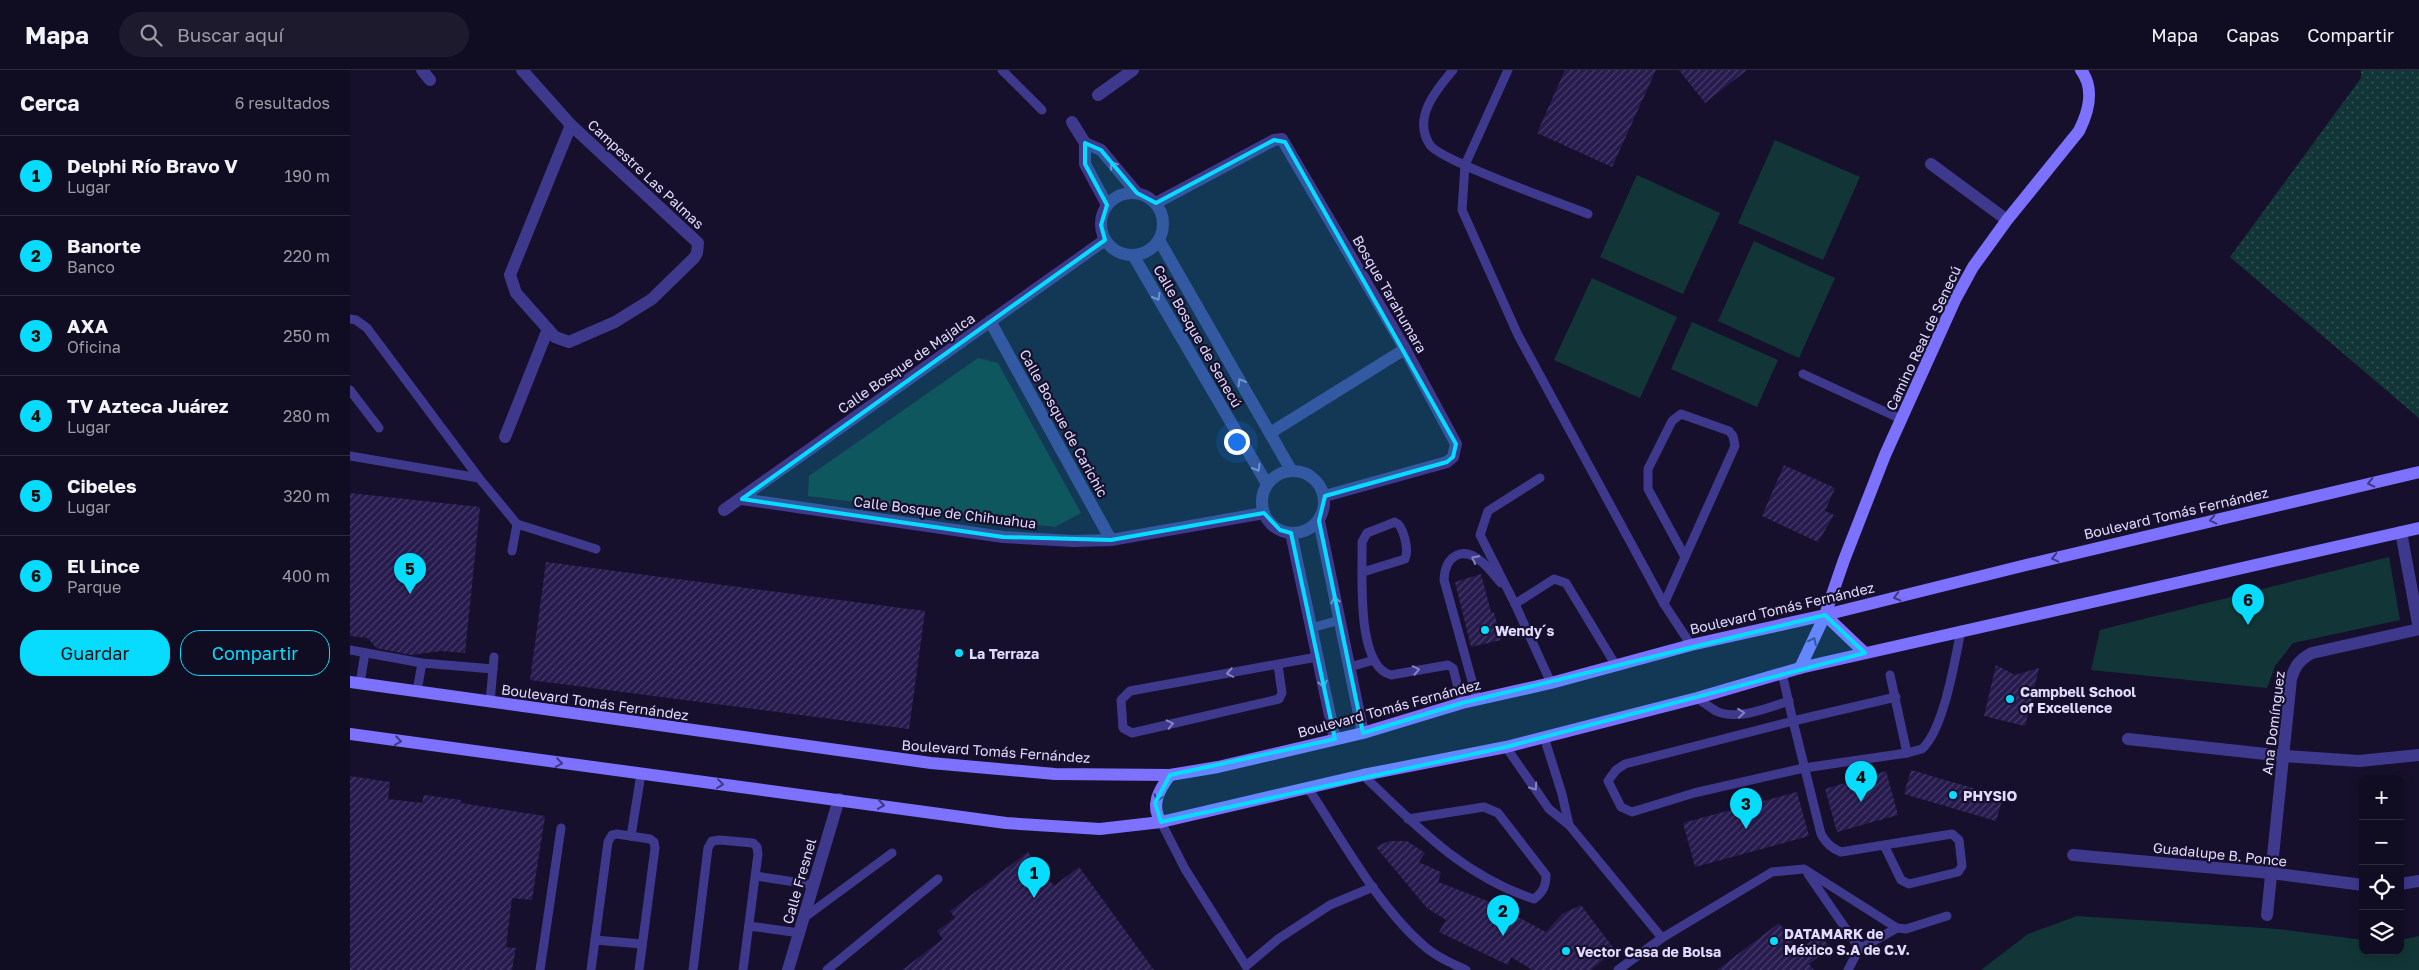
<!DOCTYPE html>
<html lang="es">
<meta charset="utf-8">
<style>
:root{--surface:#100c21;--page:#1e1a2e;--text:#f1f3f6;--muted:#9c9ba5;--line:#302c3f;--accent:#07dcff}
body{margin:0;font-family:"Golos Text",sans-serif;background:var(--page);color:var(--text)}
.controls{position:absolute;right:15px;bottom:15px;display:grid;overflow:hidden;border-radius:10px;box-shadow:0 2px 12px #0003}
.controls button{width:45px;height:45px;display:grid;place-items:center;padding:0;border:0;border-bottom:1px solid var(--line);background:var(--surface);color:var(--text);font:25px sans-serif}
.you{position:absolute;left:886px;top:371px;width:18px;height:18px;margin:-12px;border:4px solid #fff;border-radius:50%;background:#1a73e8;box-shadow:0 0 0 8px #1a73e833}
.badge{display:grid;place-items:center;width:32px;height:32px;border-radius:50%;background:var(--accent);color:#111;font-size:16px;font-weight:700}
.pin{position:absolute;translate:-50% -41px;filter:drop-shadow(0 1px 2px #0008)}
.pin::after{content:'';position:absolute;top:26px;width:18px;height:15px;background:inherit;clip-path:polygon(0 0,100% 0,50% 100%)}
.list{margin:0;padding:0;list-style:none}
h2{display:flex;justify-content:space-between;align-items:center;height:65px;margin:0;padding:0 20px;font-size:21px}
h2 small{font-size:16px;font-weight:400;color:var(--muted)}
.list li{display:grid;grid-template-columns:32px 1fr auto;gap:15px;align-items:center;box-sizing:border-box;height:80px;padding:0 20px;border-top:1px solid var(--line)}
.list b{display:block;font-size:19px;white-space:nowrap}
.list p{margin:0;font-size:16px;white-space:nowrap;color:var(--muted)}
.list em{font-size:16px;font-style:normal;color:var(--muted)}
.actions{display:flex;gap:10px;padding:15px 20px}
.actions a{flex:1;padding:11px 0;border:1px solid var(--accent);border-radius:20px;text-align:center;font-size:18px;color:var(--accent)}
.actions .main{background:var(--accent);color:#111}
.icon{flex:none;width:28px;height:28px;fill:none;stroke:currentColor;stroke-width:2;stroke-linecap:round;stroke-linejoin:round}
.map{position:relative;flex:none;width:2069px;height:900px;overflow:hidden}
header{display:flex;align-items:center;gap:30px;box-sizing:border-box;height:70px;padding:0 25px;background:var(--surface);border-bottom:1px solid var(--line)}
header strong{font-size:24px}
nav{display:flex;gap:28px;margin-inline-start:auto;font-size:18px}
.search{width:350px;height:45px;background:var(--page);display:flex;align-items:center;gap:12px;box-sizing:border-box;padding:0 18px;border-radius:28px;color:var(--muted);font-size:19px}
main{display:flex}
aside{flex:1;background:var(--surface)}
.map>svg:first-child{display:block}
.grass{fill:url(#grass-dots)}
.green{fill:#123637}
.building{fill:url(#building-hatch)}
.lines{fill:none;stroke-linecap:round;stroke-linejoin:round}
.lane{stroke:#3f398d;stroke-width:9}
.street{stroke:#3f398d;stroke-width:12}
.secondary{stroke:#7c72ff;stroke-width:12}
.oneway{stroke:#8882c0}
.oneway2{stroke:#3f3780}
.marked{fill:#07dcff;fill-opacity:0.2;stroke:#07dcff;stroke-width:4;stroke-linejoin:round}
.poi-dot{fill:#07dcff;stroke:#16102c;stroke-width:2}
.labels{text-anchor:middle;dominant-baseline:central;stroke-width:4.5;stroke-linejoin:round;paint-order:stroke}
.street-label{font-size:14px;fill:#e1dbff;stroke:#16102c}
.poi-label{font-size:14px;font-weight:bold;fill:#e1dbff;stroke:#16102c;text-anchor:start}
</style>
<header>
<strong>Mapa</strong>
<div class="search"><svg class="icon" aria-label="search" viewBox="0 0 24 24"><circle cx="10" cy="10" r="6"/><path d="M15 15l6 6"/></svg>Buscar aquí</div>
<nav><a>Mapa</a><a>Capas</a><a>Compartir</a></nav>
</header>
<main>
<aside>
<h2>Cerca<small>6 resultados</small></h2>
<ul class="list">
<li><span class="badge">1</span><div><b>Delphi Río Bravo V</b><p>Lugar</p></div><em>190 m</em></li>
<li><span class="badge">2</span><div><b>Banorte</b><p>Banco</p></div><em>220 m</em></li>
<li><span class="badge">3</span><div><b>AXA</b><p>Oficina</p></div><em>250 m</em></li>
<li><span class="badge">4</span><div><b>TV Azteca Juárez</b><p>Lugar</p></div><em>280 m</em></li>
<li><span class="badge">5</span><div><b>Cibeles</b><p>Lugar</p></div><em>320 m</em></li>
<li><span class="badge">6</span><div><b>El Lince</b><p>Parque</p></div><em>400 m</em></li>
</ul>
<div class="actions"><a class="main">Guardar</a><a>Compartir</a></div>
</aside>
<div class="map">
<svg width="2069" height="900" viewBox="0 0 2069 900">
<defs>
<pattern id="grass-dots" width="8" height="8" patternUnits="userSpaceOnUse" patternTransform="scale(1.25)"><rect width="8" height="8" fill="#123637"/><path d="M2 2h.1M6 6h.1" fill="none" stroke="#345255" stroke-width="1.8" stroke-linecap="round"/></pattern>
<pattern id="building-hatch" width="6" height="6" patternUnits="userSpaceOnUse" patternTransform="scale(1.25)"><rect width="6" height="6" fill="#271b4e"/><path d="M-1 1l2-2M0 6l6-6M5 7l2-2" fill="none" stroke="#463c69"/></pattern>
</defs>
<rect width="100%" height="100%" fill="#16102c"/>
<polygon class="grass" points="2011,0 2069,0 2069,348 1880,187 2011,8"/>
<g class="green">
<polygon points="1425,70 1510,107 1473,190 1388,153"/>
<polygon points="1287,105 1370,143 1333,224 1250,187"/>
<polygon points="1404,171 1485,208 1449,288 1368,251"/>
<polygon points="1242,208 1327,247 1290,328 1204,290"/>
<polygon points="1342,252 1428,290 1407,337 1321,299"/>
<polygon points="628,288 648,293 731,443 705,457 458,426 459,406"/>
<polygon points="2039,487 2050,550 1943,573 1925,596 1917,618 1741,600 1750,560"/>
<polygon points="1727,846 1928,859 2013,870 2013,881 2050,881 2050,870 2069,866 2069,900 1631,900 1678,864"/>
</g>
<g class="building">
<polygon points="1215,0 1306,0 1262,97 1187,63"/>
<polygon points="1329,0 1397,0 1355,33"/>
<polygon points="1434,395 1485,418 1475,441 1484,445 1468,472 1412,446"/>
<polygon points="0,423 130,437 115,583 90,581 61,585 26,578 18,568 0,566"/>
<polygon points="196,492 575,541 559,659 180,610"/>
<polygon points="1131,504 1141,542 1144,542 1151,570 1121,577 1105,512"/>
<polygon points="1646,595 1665,605 1689,598 1675,656 1634,646"/>
<polygon points="1561,700 1653,727 1646,751 1554,724"/>
<polygon points="1536,701 1548,745 1487,762 1475,719"/>
<polygon points="0,706 40,712 38,729 72,733 74,725 111,730 111,733 195,746 182,830 162,828 156,877 166,878 162,900 0,900"/>
<polygon points="1447,722 1459,766 1345,797 1333,753"/>
<polygon points="1039,771 1057,771 1075,783 1069,792 1091,802 1088,812 1140,832 1196,862 1212,844 1231,835 1265,880 1241,900 1182,900 1161,887 1158,895 1089,862 1096,850 1077,838 1026,777"/>
<polygon points="678,782 704,816 729,797 804,900 552,900 593,869 587,861 605,848 600,841"/>
<polygon points="1429,853 1449,880 1470,864 1480,878 1459,894 1464,900 1367,900"/>
</g>
<g class="lines">
<g class="lane">
<polyline points="652,0 692,40"/>
<path d="M1103,0c-17,20 -41,48 -23,75 11,16 133,59 158,69"/>
<polyline points="1158,0 1115,95 1112,140 1168,265 1314,534 1341,575"/>
<polyline points="0,249 6,250 17,258 129,408"/>
<polyline points="1453,304 1551,349"/>
<polyline points="0,320 29,358"/>
<polyline points="0,386 129,408 167,454 246,479"/>
<polyline points="1190,408 1138,441 1130,465 1165,534 1201,613"/>
<polyline points="162,481 167,454"/>
<path d="M1013,502l42,-13c4,-9 -1,-33 -10,-37l-28,11 -5,9c1,28 -7,124 29,133l57,-10 5,3 9,35"/>
<polyline points="1165,534 1204,509 1216,513 1265,594"/>
<polyline points="1314,534 1385,376 1383,366 1379,361 1331,344 1322,351 1298,399 1298,419 1335,487"/>
<polyline points="961,558 990,550"/>
<polyline points="0,580 72,593 143,599 140,632"/>
<polyline points="928,595 932,623 929,629 782,663 773,658 771,630 780,621 967,587"/>
<polyline points="1000,597 1024,590"/>
<polyline points="143,599 144,587"/>
<polyline points="1432,603 1443,651 1275,694 1266,700 1258,711 1271,737 1282,742 1344,723 1454,698 1557,683 1540,605"/>
<polyline points="10,613 15,583"/>
<polyline points="67,621 72,593"/>
<path d="M1347,628c6,4 12,9 19,13 21,10 52,-3 73,-10"/>
<path d="M1127,629l-33,-119c1,-24 18,-35 38,-18 7,6 13,14 19,21"/>
<polyline points="1194,667 1212,724 1219,755"/>
<polyline points="1156,677 1199,739 1219,755 1312,868"/>
<path d="M1557,683l15,-4c22,-20 33,-89 39,-119"/>
<path d="M1013,705c53,51 100,101 171,124 9,-7 12,-13 12,-24l-48,-62 -14,-6 -76,12"/>
<path d="M958,718c33,50 70,118 115,157 12,11 28,18 43,25"/>
<polyline points="811,752 835,799 896,896 928,869 980,835 1023,817"/>
<polyline points="281,766 291,704"/>
<path d="M1534,775l17,35 8,4 49,-12 4,-6 -3,-26 -7,-6 -111,18c-10,-4 -15,-9 -20,-18l-28,-113 103,-24"/>
<polyline points="1458,804 1507,875 1513,877 1547,858"/>
<polyline points="406,806 464,815"/>
<polyline points="455,847 542,783"/>
<polyline points="399,856 450,863"/>
<polyline points="245,870 292,874"/>
<polyline points="190,900 211,758"/>
<polyline points="241,900 258,772 262,765 267,764 300,769 304,772 305,778 289,900"/>
<polyline points="343,900 358,778 362,771 370,770 403,773 407,777 408,784 393,900"/>
<polyline points="477,900 588,809"/>
<polyline points="1268,900 1312,868 1422,802 1454,799 1547,858 1556,859 1597,846"/>
<polyline points="1498,900 1510,877"/>
</g>
<g class="street">
<polyline points="72,0 80,10"/>
<polyline points="172,0 221,55 348,173 347,183 344,188 302,229 265,252 219,272 205,267 166,223 160,205 221,55"/>
<polyline points="748,25 783,0"/>
<polyline points="722,52 735,73 735,94 757,135"/>
<polyline points="735,73 751,80 787,123"/>
<polyline points="1581,94 1657,150"/>
<circle cx="782" cy="154" r="31"/>
<polyline points="806,133 924,70 932,69 1055,279 1106,374 1103,387 1097,392 975,426"/>
<polyline points="809,170 941,400"/>
<polyline points="783,185 917,414"/>
<polyline points="640,251 761,470"/>
<polyline points="920,363 1055,279"/>
<polyline points="155,367 198,259"/>
<circle cx="943" cy="432" r="31"/>
<polyline points="392,429 653,467 723,471 761,470 914,443"/>
<polyline points="374,440 755,170"/>
<polyline points="969,451 1013,663"/>
<polyline points="2051,462 2069,559"/>
<polyline points="941,463 985,669"/>
<polyline points="1778,669 1934,686 2009,691 2069,685"/>
<polyline points="1723,785 1921,803 2013,815"/>
<polyline points="2050,814 2069,811"/>
<path d="M1917,845l24,-236c4,-13 8,-19 21,-26l107,-24"/>
<polyline points="438,900 489,729"/>
</g>
<g class="secondary">
<polyline points="1475,545 1515,583"/>
<path d="M1450,598l25,-53 19,-55 41,-105 70,-155 18,-33 34,-47 72,-89c10,-20 16,-42 2,-61"/>
<polyline points="0,612 581,693 705,704 820,705 868,697 1013,663 1112,633 1201,613 1341,575 1475,545 1676,495 2069,402"/>
<polyline points="0,664 656,753 750,759 811,752 1013,705 1156,677 1347,628 1450,598 2069,458"/>
<path d="M811,752c-11,-17 -2,-32 9,-47"/>
</g>
</g>
<defs><path id="oneway-chevron" d="M-2-3.5L2.5 0L-2 3.5" fill="none" stroke-width="1.6" stroke-linecap="round" stroke-linejoin="round" transform="scale(1.25)"/></defs>
<g class="oneway">
<use href="#oneway-chevron" transform="translate(763 95) rotate(-129)"/>
<use href="#oneway-chevron" transform="translate(807 227) rotate(60)"/>
<use href="#oneway-chevron" transform="translate(891 312) rotate(-120)"/>
<use href="#oneway-chevron" transform="translate(907 398) rotate(60)"/>
<use href="#oneway-chevron" transform="translate(1125 489) rotate(-153)"/>
<use href="#oneway-chevron" transform="translate(985 530) rotate(-102)"/>
<use href="#oneway-chevron" transform="translate(1066 600) rotate(-11)"/>
<use href="#oneway-chevron" transform="translate(880 603) rotate(170)"/>
<use href="#oneway-chevron" transform="translate(973 614) rotate(78)"/>
<use href="#oneway-chevron" transform="translate(1391 643) rotate(-6)"/>
<use href="#oneway-chevron" transform="translate(820 654) rotate(-13)"/>
<use href="#oneway-chevron" transform="translate(1184 717) rotate(55)"/>
</g>
<g class="oneway2">
<use href="#oneway-chevron" transform="translate(2021 413) rotate(167)"/>
<use href="#oneway-chevron" transform="translate(1863 450) rotate(167)"/>
<use href="#oneway-chevron" transform="translate(1705 488) rotate(167)"/>
<use href="#oneway-chevron" transform="translate(1547 527) rotate(166)"/>
<use href="#oneway-chevron" transform="translate(1463 571) rotate(-65)"/>
<use href="#oneway-chevron" transform="translate(48 671) rotate(8)"/>
<use href="#oneway-chevron" transform="translate(209 693) rotate(8)"/>
<use href="#oneway-chevron" transform="translate(370 714) rotate(7)"/>
<use href="#oneway-chevron" transform="translate(808 728) rotate(108)"/>
<use href="#oneway-chevron" transform="translate(531 735) rotate(8)"/>
</g>
<path class="marked" d="M924,70l11,2 171,302 -3,13 -6,5 -122,34 -6,25 44,212 99,-30 363,-88 40,38 -359,94 -345,75 -6,-19 15,-28 165,-36 -44,-206 -11,-3 -16,-17 -153,27 -108,-3 -261,-38 363,-259 -4,-15 6,-20 -22,-41v-21l16,7 36,43 19,10z"/>
<g class="poi-dot">
<circle cx="1135" cy="560" r="5"/>
<circle cx="609" cy="583" r="5"/>
<circle cx="1660" cy="629" r="5"/>
<circle cx="1603" cy="725" r="5"/>
<circle cx="1424" cy="871" r="5"/>
<circle cx="1216" cy="881" r="5"/>
</g>
<g class="labels">
<g class="street-label">
<text transform="translate(296 104) rotate(43)">Campestre Las Palmas</text>
<text transform="translate(1040 224) rotate(60)">Bosque Tarahumara</text>
<text transform="translate(848 266) rotate(60)">Calle Bosque de Senecú</text>
<text transform="translate(1573 268) rotate(-65)">Camino Real de Senecú</text>
<text transform="translate(556 293) rotate(-35)">Calle Bosque de Majalca</text>
<text transform="translate(714 353) rotate(61)">Calle Bosque de Carichic</text>
<text transform="translate(595 442) rotate(7)">Calle Bosque de Chihuahua</text>
<text transform="translate(1826 443) rotate(-13)">Boulevard Tomás Fernández</text>
<text transform="translate(1432 538) rotate(-13)">Boulevard Tomás Fernández</text>
<text transform="translate(245 632) rotate(8)">Boulevard Tomás Fernández</text>
<text transform="translate(1039 638) rotate(-15)">Boulevard Tomás Fernández</text>
<text transform="translate(1923 653) rotate(-83)">Ana Domínguez</text>
<text transform="translate(646 681) rotate(4)">Boulevard Tomás Fernández</text>
<text transform="translate(1870 784) rotate(6)">Guadalupe B. Ponce</text>
<text transform="translate(449 811) rotate(-74)">Calle Fresnel</text>
</g>
<g class="poi-label">
<text x="1145" y="560">Wendy´s</text>
<text x="619" y="583">La Terraza</text>
<text x="1670" y="621">Campbell School<tspan x="1670" dy="16">of Excellence</tspan></text>
<text x="1613" y="725">PHYSIO</text>
<text x="1434" y="863">DATAMARK de<tspan x="1434" dy="16">México S.A de C.V.</tspan></text>
<text x="1226" y="881">Vector Casa de Bolsa</text>
</g>
</g>
</svg>
<div class="controls">
<button>+</button>
<button>−</button>
<button><svg class="icon" aria-label="locate" viewBox="0 0 24 24"><circle cx="12" cy="12" r="6"/><path d="M12 2v4M12 18v4M2 12h4M18 12h4"/></svg></button>
<button><svg class="icon" aria-label="layers" viewBox="0 0 24 24"><path d="M12 4l9 5-9 5-9-5zM3 14l9 5 9-5"/></svg></button>
</div>
<div class="you"></div>
<div class="pin badge" style="left:684px;top:828px">1</div>
<div class="pin badge" style="left:1153px;top:866px">2</div>
<div class="pin badge" style="left:1396px;top:759px">3</div>
<div class="pin badge" style="left:1511px;top:732px">4</div>
<div class="pin badge" style="left:60px;top:524px">5</div>
<div class="pin badge" style="left:1898px;top:555px">6</div>
</div>
</main>
